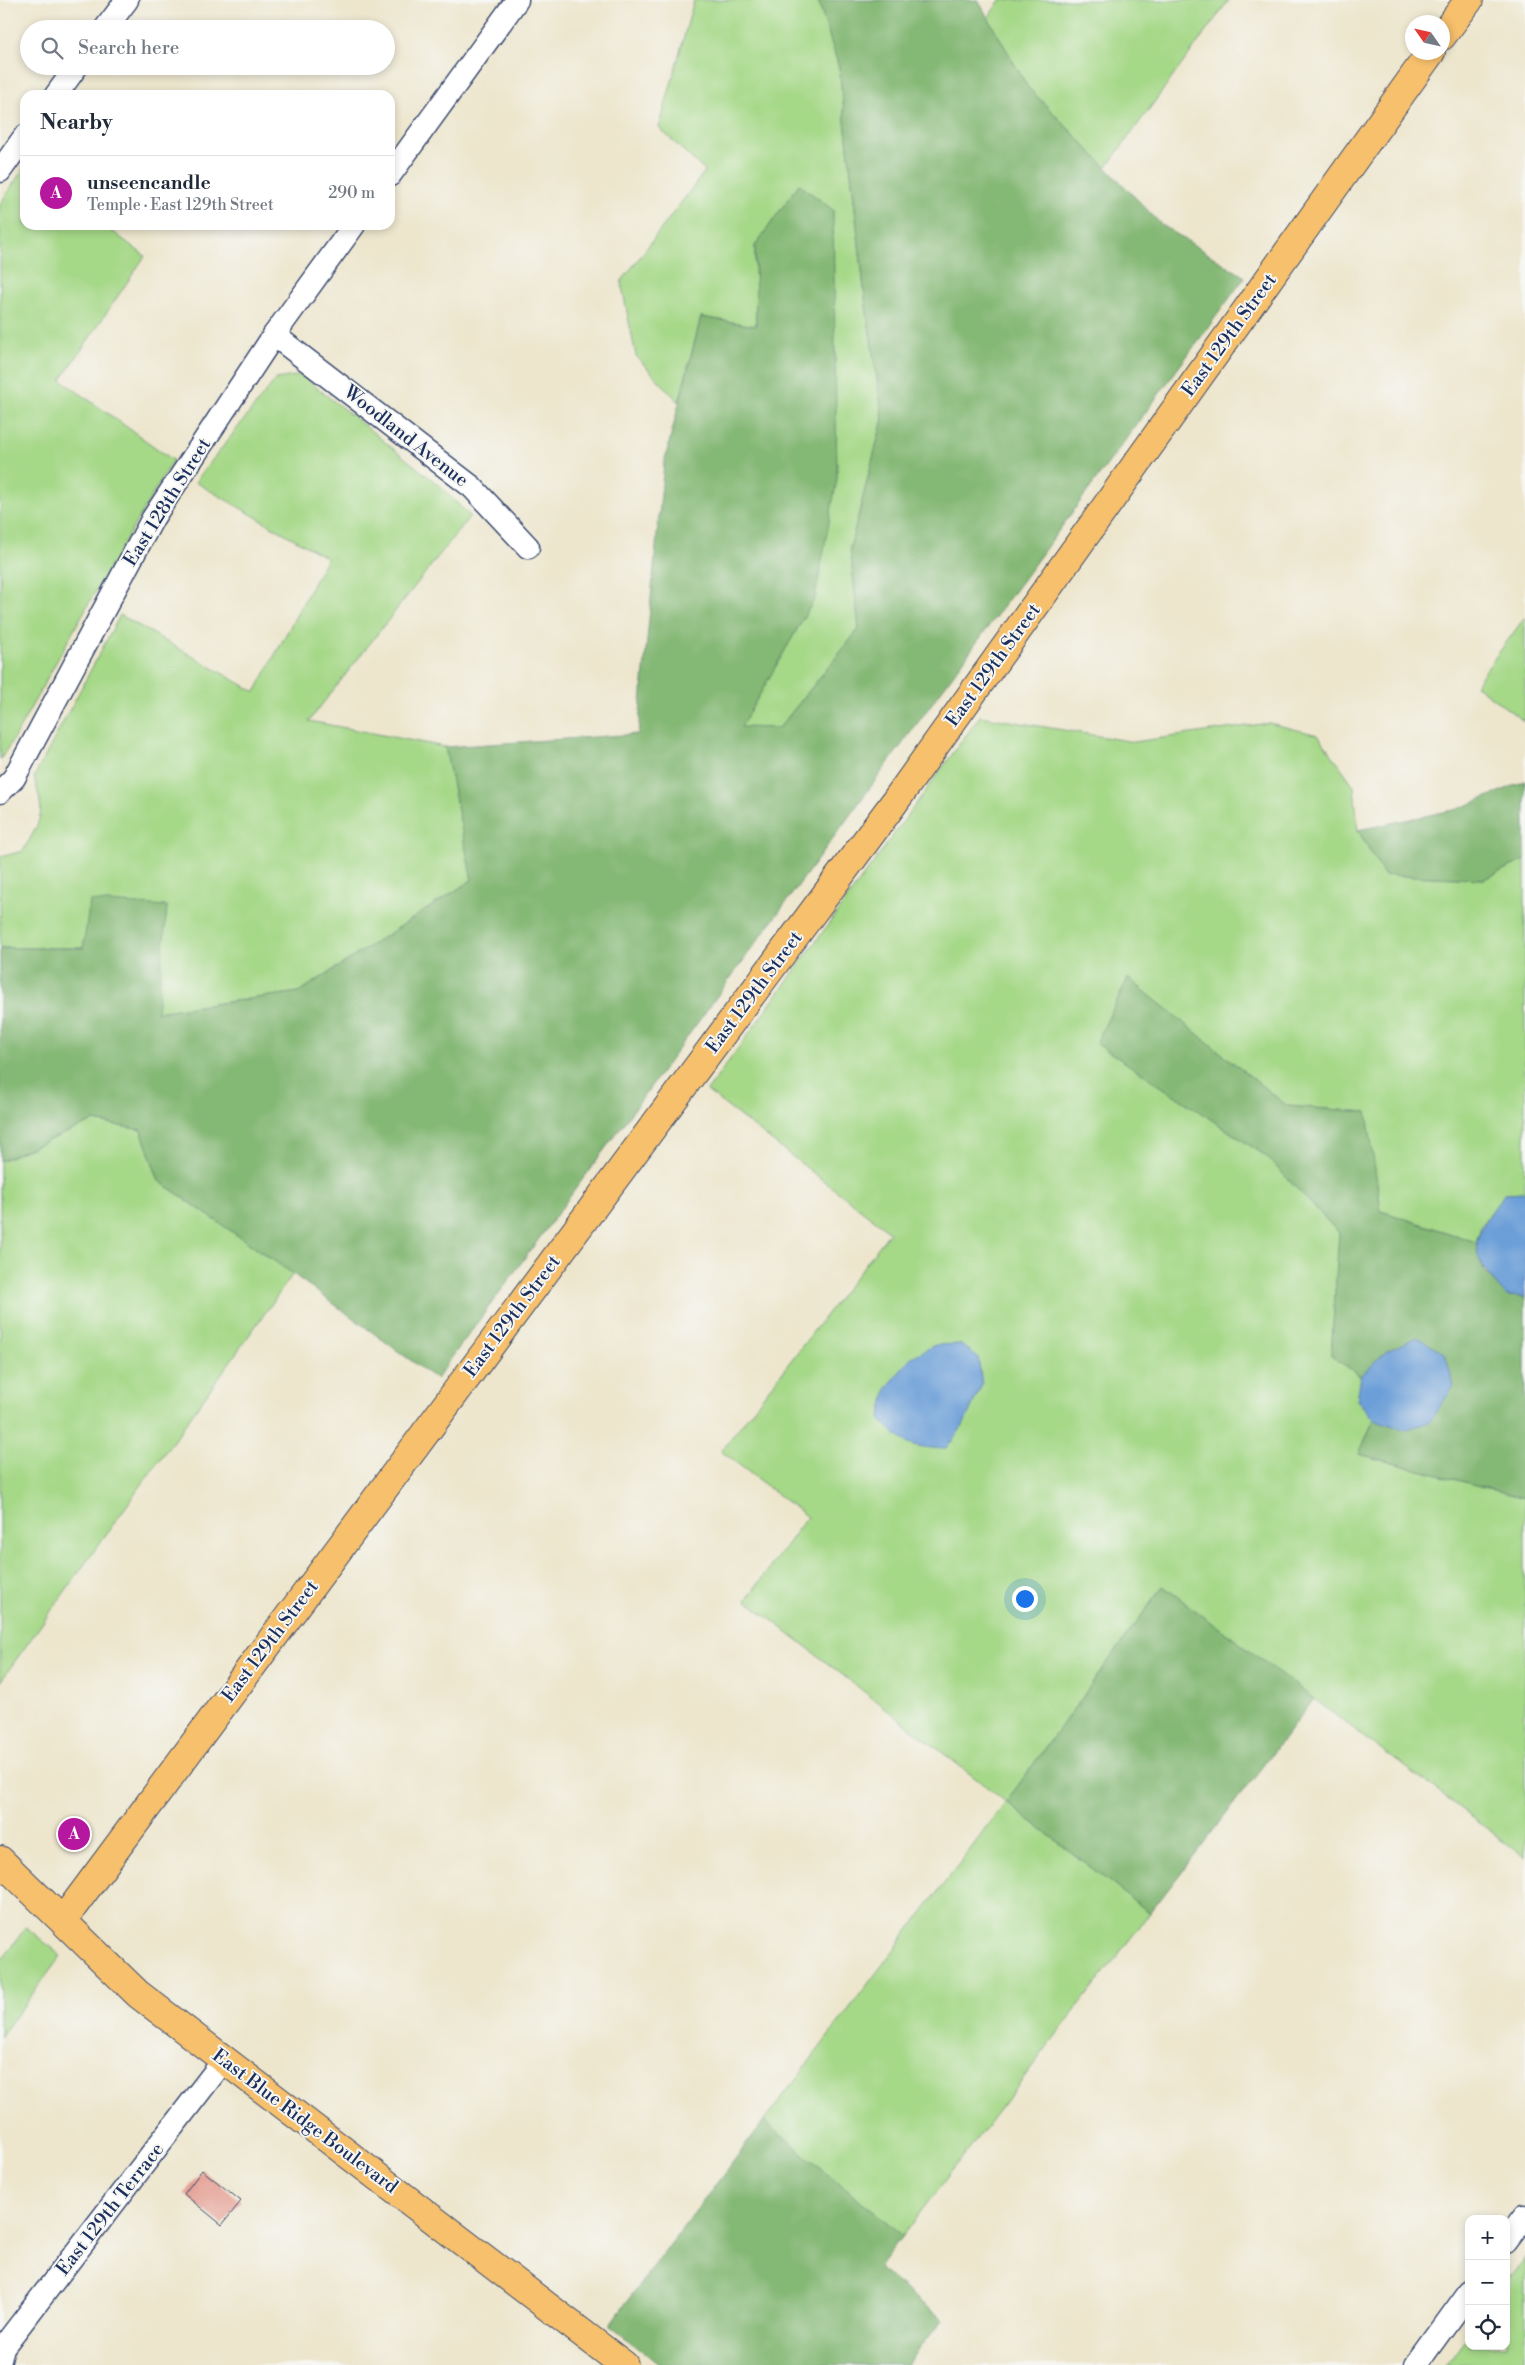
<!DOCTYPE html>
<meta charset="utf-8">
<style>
:root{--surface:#fff;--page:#f6f6f7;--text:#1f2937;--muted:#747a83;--line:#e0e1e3;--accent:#b5179e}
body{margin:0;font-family:"Libre Bodoni",serif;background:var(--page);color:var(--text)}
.controls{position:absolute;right:15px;bottom:15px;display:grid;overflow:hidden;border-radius:10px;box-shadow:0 2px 8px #0003}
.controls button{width:45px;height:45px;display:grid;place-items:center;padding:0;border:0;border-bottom:1px solid var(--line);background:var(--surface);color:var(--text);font:25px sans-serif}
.compass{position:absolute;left:1405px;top:15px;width:45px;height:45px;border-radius:50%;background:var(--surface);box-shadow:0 2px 8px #0003;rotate:304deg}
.you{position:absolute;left:1024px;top:1598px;width:18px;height:18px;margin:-12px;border:4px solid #fff;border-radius:50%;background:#1a73e8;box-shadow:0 0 0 8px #1a73e833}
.badge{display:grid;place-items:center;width:32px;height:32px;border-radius:50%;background:var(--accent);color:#fff;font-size:16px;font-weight:700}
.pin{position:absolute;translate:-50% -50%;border:2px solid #fff;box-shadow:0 1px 5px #0006}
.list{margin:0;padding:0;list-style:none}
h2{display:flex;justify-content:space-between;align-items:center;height:65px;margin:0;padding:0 20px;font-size:21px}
h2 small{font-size:16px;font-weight:400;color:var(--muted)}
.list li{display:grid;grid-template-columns:32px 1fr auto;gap:15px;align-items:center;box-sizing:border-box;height:75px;padding:0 20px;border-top:1px solid var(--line)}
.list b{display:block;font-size:19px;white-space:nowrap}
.list p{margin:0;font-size:16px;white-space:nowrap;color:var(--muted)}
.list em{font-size:16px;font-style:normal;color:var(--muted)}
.icon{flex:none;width:28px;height:28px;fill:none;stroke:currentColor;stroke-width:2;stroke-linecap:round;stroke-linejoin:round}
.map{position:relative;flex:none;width:1525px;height:2365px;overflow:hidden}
.search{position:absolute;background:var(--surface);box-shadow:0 2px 8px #0003;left:20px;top:20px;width:375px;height:55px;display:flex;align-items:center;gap:12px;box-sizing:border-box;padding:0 18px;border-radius:28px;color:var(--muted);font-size:19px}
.panel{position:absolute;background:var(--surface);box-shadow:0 2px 8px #0003;left:20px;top:90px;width:375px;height:140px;border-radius:15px}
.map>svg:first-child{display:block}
.green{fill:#a5d887;stroke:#608472}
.forest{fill:#84b874;stroke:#507469}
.water{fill:#6c9fd8;stroke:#44679b}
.building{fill:#e3978b}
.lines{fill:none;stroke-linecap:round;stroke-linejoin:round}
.minor-casing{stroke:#3a4a6f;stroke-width:25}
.major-casing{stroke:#3a4a6f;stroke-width:30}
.minor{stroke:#fff;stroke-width:22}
.major{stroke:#f7c06c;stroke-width:28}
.labels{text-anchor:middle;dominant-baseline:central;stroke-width:4;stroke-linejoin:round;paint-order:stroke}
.street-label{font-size:19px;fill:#1b2f5e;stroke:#f6f6f2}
</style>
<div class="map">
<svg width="1525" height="2365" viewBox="0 0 1525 2365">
<rect width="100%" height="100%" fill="#f6f6f2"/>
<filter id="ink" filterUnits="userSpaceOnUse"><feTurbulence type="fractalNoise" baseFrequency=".02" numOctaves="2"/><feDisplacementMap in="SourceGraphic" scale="10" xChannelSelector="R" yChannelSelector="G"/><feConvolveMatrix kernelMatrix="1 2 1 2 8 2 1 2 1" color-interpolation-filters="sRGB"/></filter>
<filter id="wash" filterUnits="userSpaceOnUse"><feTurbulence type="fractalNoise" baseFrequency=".0096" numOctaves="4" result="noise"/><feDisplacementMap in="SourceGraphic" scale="20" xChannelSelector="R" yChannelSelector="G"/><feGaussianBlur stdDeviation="1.12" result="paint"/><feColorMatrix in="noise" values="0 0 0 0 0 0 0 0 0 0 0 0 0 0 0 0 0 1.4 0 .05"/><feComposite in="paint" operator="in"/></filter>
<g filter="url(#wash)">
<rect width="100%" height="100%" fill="#ede6cd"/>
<g class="green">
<polygon points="694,0 818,0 839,67 866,306 883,419 850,548 859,629 779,728 740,728 815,598 833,210 799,184 755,246 756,326 701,317 679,402 636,356 621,282 705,171 659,128"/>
<polygon points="1000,0 1229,0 1106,168 1027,86 988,18"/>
<polygon points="25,166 25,225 104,225 145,256 61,380 173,460 91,599 13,740 0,760 0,204"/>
<path d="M301,375l139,111 30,30 -161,205 136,26 27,133 -173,112 -143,20 11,-105 -84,41h-83v-91l23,-6c20,-35 22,-35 11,-74l86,-162 135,77 72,-134 -132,-76 81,-103z"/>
<polygon points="1525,617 1525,722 1475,685"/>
<polygon points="980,716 1134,742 1269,723 1318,735 1354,786 1358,830 1384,875 1484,879 1525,860 1525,1192 1505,1193 1481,1226 1476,1242 1381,1211 1366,1112 1287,1106 1129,979 1096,1043 1266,1156 1339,1233 1331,1356 1361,1376 1357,1400 1374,1419 1359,1454 1525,1498 1525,1857 1163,1586 1006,1802 1150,1913 902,2236 764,2121 1006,1802 746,1600 807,1517 721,1451 890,1232 707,1091"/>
<polygon points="94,1121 141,1130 159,1181 293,1274 0,1682 0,1161"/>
<polygon points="26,1927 61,1956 0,2037 0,1963"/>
<polygon points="1525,2257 1525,2365 1447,2365 1469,2334 1469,2346 1506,2346 1506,2283"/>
</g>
<g class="forest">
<polygon points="818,0 978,0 1027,86 1162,225 1245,277 436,1379 293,1274 159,1181 141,1130 94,1121 0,1161 0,948 83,948 90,901 167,906 157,1012 299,992 472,880 445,747 638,734 664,463 701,317 756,326 755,246 799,184 833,210 837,479 815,598 741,727 779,728 859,629 850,548 883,419 866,306 839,67"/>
<polygon points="1525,781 1525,860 1484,879 1384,875 1358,830 1458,809"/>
<polygon points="1128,978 1287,1106 1367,1112 1381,1211 1476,1242 1484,1271 1507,1296 1525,1297 1525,1498 1359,1454 1374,1419 1404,1430 1387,1351 1361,1376 1331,1356 1339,1233 1266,1156 1096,1043"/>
<polygon points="1163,1586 1314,1699 1150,1913 1006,1802"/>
<polygon points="764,2121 902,2236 878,2268 943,2319 907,2365 660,2365 609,2325"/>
</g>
<g class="water">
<path d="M1525,1192v105l-18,-1c-43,-46 -37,-55 -2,-103z"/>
<polygon points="1417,1337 1445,1354 1454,1386 1429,1422 1404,1430 1374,1419 1357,1400 1361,1376 1387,1351"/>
<path d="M961,1344l17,13 4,27 -19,42 -17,23c-35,-2 -42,-4 -66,-30l7,-31 23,-30 25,-13z"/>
</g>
<g id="blocks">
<polygon class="building" points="202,2170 241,2201 222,2225 184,2194"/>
</g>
</g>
<g filter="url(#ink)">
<use href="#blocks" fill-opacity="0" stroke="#3a4a6f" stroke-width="1"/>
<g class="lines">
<defs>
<g id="minor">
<polyline points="105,29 127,0"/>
<polyline points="56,95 77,66"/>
<polyline points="0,171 25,136"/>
<polyline points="390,175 517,0"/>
<polyline points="274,335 472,487 528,547"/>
<polyline points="0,792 14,778 153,518 274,335 354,225"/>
<polyline points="1506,2241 1525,2216"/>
<polyline points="0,2360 3,2347 224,2060"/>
<polyline points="1416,2365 1469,2292"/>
</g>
<g id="major">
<polyline points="1442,36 1469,0"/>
<polyline points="0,1860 138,1994 624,2365"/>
<polyline points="63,1920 891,807 1431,52"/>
</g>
</defs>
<use href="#minor" class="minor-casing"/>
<use href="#major" class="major-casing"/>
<use href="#minor" class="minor"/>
<use href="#major" class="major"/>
</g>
</g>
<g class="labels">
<g class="street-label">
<text transform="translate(1229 335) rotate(-54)">East 129th Street</text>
<text transform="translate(406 436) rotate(38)">Woodland Avenue</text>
<text transform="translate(167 502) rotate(-58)">East 128th Street</text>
<text transform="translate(993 665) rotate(-54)">East 129th Street</text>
<text transform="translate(754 992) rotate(-53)">East 129th Street</text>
<text transform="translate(512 1316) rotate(-53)">East 129th Street</text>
<text transform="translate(270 1641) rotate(-53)">East 129th Street</text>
<text transform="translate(305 2121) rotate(37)">East Blue Ridge Boulevard</text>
<text transform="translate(110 2209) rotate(-52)">East 129th Terrace</text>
</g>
</g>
</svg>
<div class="controls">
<button>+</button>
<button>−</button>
<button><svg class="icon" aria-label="locate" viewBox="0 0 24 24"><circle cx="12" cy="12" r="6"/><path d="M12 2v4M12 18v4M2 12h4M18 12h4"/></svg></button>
</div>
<svg class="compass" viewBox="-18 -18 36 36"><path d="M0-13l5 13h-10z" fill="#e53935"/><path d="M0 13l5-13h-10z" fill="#747a83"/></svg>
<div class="you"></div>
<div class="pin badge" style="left:74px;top:1834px">A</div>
<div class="search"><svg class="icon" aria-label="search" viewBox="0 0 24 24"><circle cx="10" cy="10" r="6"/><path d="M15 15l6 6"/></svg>Search here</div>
<section class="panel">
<h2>Nearby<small></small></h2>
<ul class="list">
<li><span class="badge">A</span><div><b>unseencandle</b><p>Temple · East 129th Street</p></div><em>290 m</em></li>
</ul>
</section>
</div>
